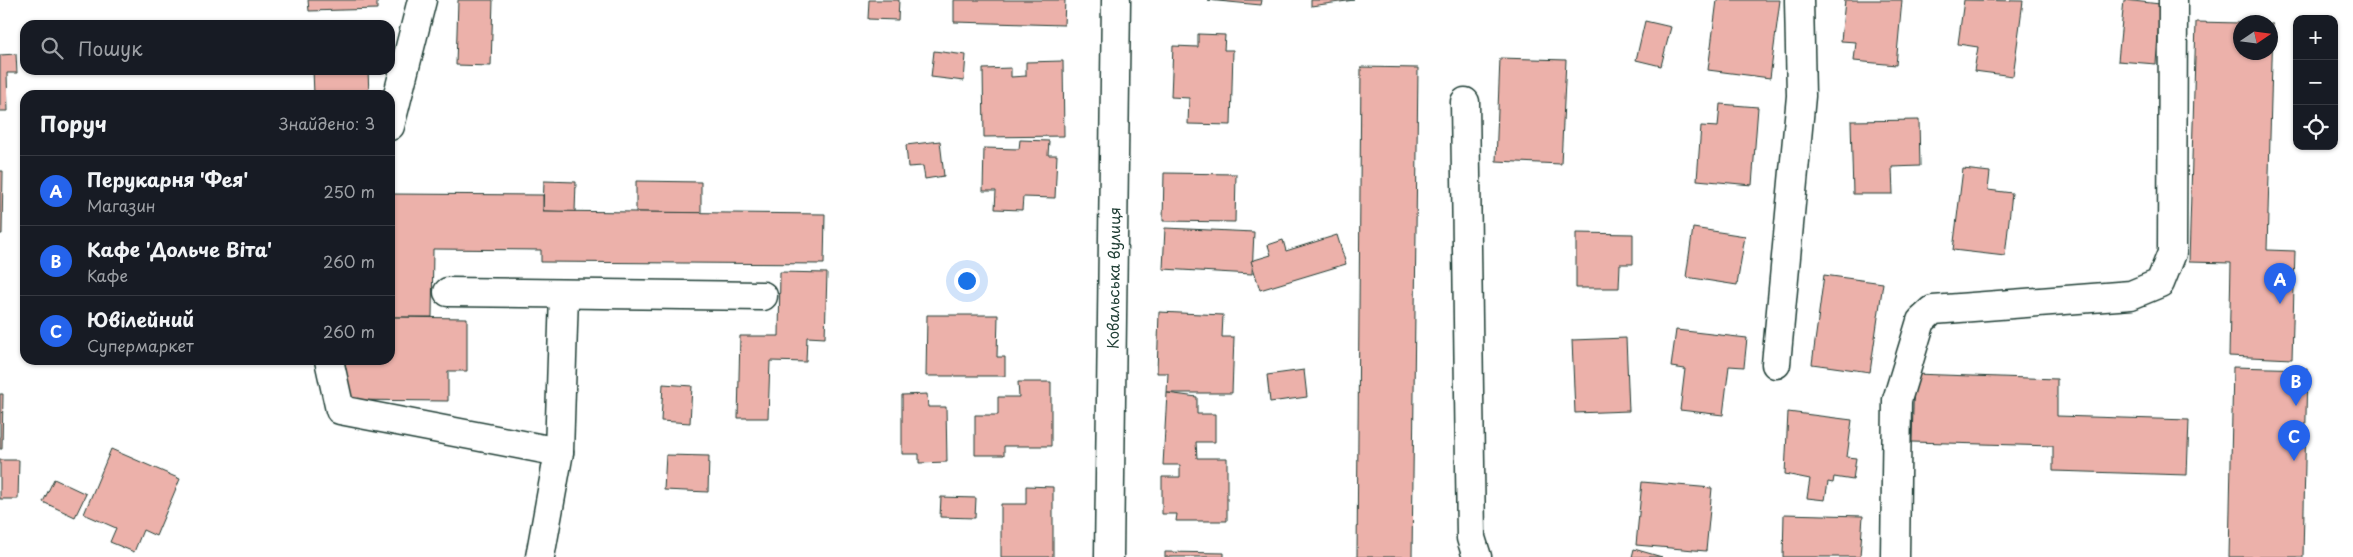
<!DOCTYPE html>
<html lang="uk">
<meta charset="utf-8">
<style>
:root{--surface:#171b24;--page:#20242c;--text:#f1f3f6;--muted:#9ea1a6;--line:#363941;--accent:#2563eb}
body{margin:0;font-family:"Playpen Sans",sans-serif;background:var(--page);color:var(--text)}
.controls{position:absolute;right:15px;top:15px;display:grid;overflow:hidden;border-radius:10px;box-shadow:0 1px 4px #0004}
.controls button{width:45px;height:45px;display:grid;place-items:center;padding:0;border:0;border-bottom:1px solid var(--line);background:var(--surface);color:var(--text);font:25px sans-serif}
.compass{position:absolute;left:2233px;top:15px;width:45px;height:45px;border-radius:50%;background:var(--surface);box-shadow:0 1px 4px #0004;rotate:77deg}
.you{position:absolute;left:966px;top:280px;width:18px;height:18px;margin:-12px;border:4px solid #fff;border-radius:50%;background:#1a73e8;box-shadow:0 0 0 8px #1a73e833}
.badge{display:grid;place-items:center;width:32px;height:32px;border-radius:50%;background:var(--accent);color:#fff;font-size:16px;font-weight:700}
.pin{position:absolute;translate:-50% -41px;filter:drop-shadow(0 1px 2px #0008)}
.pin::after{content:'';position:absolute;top:26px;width:18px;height:15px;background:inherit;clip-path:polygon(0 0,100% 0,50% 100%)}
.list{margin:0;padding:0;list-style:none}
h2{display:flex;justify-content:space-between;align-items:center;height:65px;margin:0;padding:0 20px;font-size:21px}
h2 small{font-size:16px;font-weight:400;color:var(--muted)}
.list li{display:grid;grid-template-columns:32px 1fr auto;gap:15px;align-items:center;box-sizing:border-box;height:70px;padding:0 20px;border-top:1px solid var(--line)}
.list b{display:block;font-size:19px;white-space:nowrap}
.list p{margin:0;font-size:16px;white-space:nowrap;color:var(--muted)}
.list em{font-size:16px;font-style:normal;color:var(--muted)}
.icon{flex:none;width:28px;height:28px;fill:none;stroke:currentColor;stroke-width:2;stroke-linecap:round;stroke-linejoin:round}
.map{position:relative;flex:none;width:2353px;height:557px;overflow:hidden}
.search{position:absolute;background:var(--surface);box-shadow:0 1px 4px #0004;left:20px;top:20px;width:375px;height:55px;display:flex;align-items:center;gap:12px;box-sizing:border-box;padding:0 18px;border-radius:15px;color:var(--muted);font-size:19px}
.panel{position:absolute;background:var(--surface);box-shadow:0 1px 4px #0004;left:20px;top:90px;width:375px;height:275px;border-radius:15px}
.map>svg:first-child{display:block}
.building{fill:#ecb1aa;stroke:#1f3d34}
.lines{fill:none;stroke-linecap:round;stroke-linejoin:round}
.minor-casing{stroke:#1f3d34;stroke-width:31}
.minor{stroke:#fff;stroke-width:28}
.labels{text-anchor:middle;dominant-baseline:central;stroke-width:4;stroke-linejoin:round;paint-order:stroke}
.street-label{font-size:15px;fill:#1f3d34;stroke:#fff}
</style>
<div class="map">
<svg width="2353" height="557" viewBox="0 0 2353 557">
<rect width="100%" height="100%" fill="#fff"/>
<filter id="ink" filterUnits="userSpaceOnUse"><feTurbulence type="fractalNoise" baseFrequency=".02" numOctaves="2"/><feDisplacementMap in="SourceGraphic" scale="10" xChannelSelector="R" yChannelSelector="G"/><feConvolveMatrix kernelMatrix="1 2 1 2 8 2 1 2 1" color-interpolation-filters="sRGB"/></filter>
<g filter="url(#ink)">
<g class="building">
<polygon points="308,0 377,0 377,9 309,11"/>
<polygon points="458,0 493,0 491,66 456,65"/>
<polygon points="869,0 899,0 898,20 868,19"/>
<polygon points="954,0 1065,0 1064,25 954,22"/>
<polygon points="1207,0 1262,0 1261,5"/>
<polygon points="1311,0 1354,0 1311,6"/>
<polygon points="1717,0 1780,0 1770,78 1708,70"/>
<polygon points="1845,0 1902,0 1896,65 1854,61 1856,42 1841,41"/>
<polygon points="1964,0 2023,1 2013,76 1974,71 1978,47 1958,44"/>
<polygon points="2124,0 2160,4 2156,64 2118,61"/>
<polygon points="1645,21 1671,27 1661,66 1636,60"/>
<polygon points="2196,22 2240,23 2240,52 2270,52 2270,24 2273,24 2267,250 2295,251 2292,359 2229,356 2231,263 2189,262"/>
<polygon points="1198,34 1225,35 1224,50 1233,50 1231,125 1188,124 1189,98 1171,97 1173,46 1198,47"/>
<polygon points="934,51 966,55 964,81 931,77"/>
<polygon points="16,54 17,73 7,73 8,111 0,111 0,55"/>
<polygon points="1500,58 1566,60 1561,164 1496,161"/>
<polygon points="1063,61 1064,136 984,137 983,69 1011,68 1011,77 1026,76 1026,62"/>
<polygon points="1361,67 1418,68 1412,557 1357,557"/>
<polygon points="313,70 368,70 369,95 314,95"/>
<polygon points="1720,104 1758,107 1752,185 1697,180 1701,126 1718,127"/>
<polygon points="1919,120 1920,166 1892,167 1893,194 1853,194 1851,121"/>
<polygon points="1020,140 1049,141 1048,155 1057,155 1055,198 1023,197 1022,210 995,209 996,191 983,191 984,148 1019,149"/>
<polygon points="940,141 944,176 925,179 923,166 908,167 906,145"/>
<polygon points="1963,169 1990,172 1988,190 2012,193 2005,256 1953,250"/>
<polygon points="0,171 3,171 2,234 0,234"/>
<polygon points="1164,173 1236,174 1235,222 1163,221"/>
<polygon points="544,181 576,182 575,212 543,211"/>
<polygon points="636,181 701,182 701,213 636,212"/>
<polygon points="390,194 543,195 543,211 825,214 824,264 541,262 541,250 433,249 432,317 390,317"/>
<polygon points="1165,228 1254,232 1252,274 1163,269"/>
<polygon points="1693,228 1745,236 1737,285 1686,277"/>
<polygon points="1576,233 1633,234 1633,264 1620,264 1619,288 1576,288"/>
<polygon points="1337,235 1346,264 1260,290 1251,261 1271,255 1268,245 1283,240 1286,251"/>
<polygon points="780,272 827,273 825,338 807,337 806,362 770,361 768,418 738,418 740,336 779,336"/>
<polygon points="1824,275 1883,283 1870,372 1812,364"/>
<polygon points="1159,312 1223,315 1222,337 1234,337 1232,393 1167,393 1168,373 1157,373"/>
<polygon points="927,315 998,315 997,357 1005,357 1005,376 926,376"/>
<polygon points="390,317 467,318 467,371 448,371 448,401 345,400 345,360 390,360"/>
<polygon points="1676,330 1747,338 1744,367 1729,366 1723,415 1680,410 1685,369 1671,367"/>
<polygon points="1626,338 1629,411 1575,413 1572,340"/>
<polygon points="2233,367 2307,369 2303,557 2229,557"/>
<polygon points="1304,370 1307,397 1270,402 1267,375"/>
<polygon points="1914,374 2057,379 2057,416 2189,420 2187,475 2053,471 2053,446 1912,442"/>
<polygon points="1018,382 1051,382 1051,446 1004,446 1004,455 975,455 975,415 998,415 998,397 1019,397"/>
<polygon points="663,384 692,386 690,423 661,421"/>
<polygon points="1167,393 1197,397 1197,414 1215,414 1215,442 1196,442 1197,458 1227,458 1227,521 1176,521 1177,514 1162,514 1162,477 1180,477 1180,465 1163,465"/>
<polygon points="0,394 3,394 2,449 0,449"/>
<polygon points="927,394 928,407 946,407 947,462 919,463 919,454 902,454 902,395"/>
<polygon points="1788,412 1852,420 1847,457 1856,458 1853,480 1834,477 1833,483 1828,482 1825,500 1807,498 1810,479 1785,474"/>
<polygon points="111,449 180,479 156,536 143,530 134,552 110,542 116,528 84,514"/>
<polygon points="666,455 709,456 708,492 664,490"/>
<polygon points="0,460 19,460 18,499 0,499"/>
<polygon points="54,479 86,494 75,517 43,502"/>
<polygon points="1642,482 1712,488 1706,551 1636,545"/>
<polygon points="1026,486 1053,487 1053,557 1001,557 1001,504 1026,504"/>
<polygon points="941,497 976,498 975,518 940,517"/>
<polygon points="1784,514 1863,516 1860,557 1783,557"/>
<polygon points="1634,549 1662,557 1632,557"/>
<polygon points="1165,552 1224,553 1224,557 1165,557"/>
</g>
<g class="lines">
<defs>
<g id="minor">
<polyline points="1465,102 1471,538 1477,557"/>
<polyline points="390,126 422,0"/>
<polyline points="448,292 763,296"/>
<polyline points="329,360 340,410 559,452"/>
<polyline points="1776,364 1801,96 1799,0"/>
<polyline points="540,557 559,452 564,295"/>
<path id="s1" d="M1109,557l7,-557"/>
<polyline points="1895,557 1897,400 1921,321 1933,310 2131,295 2160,283 2172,253 2173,0"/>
</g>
</defs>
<use href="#minor" class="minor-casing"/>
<use href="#minor" class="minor"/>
</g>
</g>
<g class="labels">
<g class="street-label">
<text stroke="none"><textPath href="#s1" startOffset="279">Ковальська вулиця</textPath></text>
</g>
</g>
</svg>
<div class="controls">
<button>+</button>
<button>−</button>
<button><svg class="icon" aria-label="locate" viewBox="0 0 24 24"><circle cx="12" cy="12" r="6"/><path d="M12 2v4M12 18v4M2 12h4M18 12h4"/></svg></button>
</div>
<svg class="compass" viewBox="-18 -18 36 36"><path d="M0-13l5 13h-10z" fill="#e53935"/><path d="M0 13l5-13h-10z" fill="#9ea1a6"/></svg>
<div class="you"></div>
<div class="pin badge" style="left:2280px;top:304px">A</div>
<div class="pin badge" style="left:2296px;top:406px">B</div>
<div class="pin badge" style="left:2294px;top:461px">C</div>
<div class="search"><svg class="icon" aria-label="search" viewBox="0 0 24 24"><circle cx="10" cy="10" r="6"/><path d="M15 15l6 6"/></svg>Пошук</div>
<section class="panel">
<h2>Поруч<small>Знайдено: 3</small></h2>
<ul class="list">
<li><span class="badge">A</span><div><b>Перукарня 'Фея'</b><p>Магазин</p></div><em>250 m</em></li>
<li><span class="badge">B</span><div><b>Кафе 'Дольче Віта'</b><p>Кафе</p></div><em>260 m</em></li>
<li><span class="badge">C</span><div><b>Ювілейний</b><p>Супермаркет</p></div><em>260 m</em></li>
</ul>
</section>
</div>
